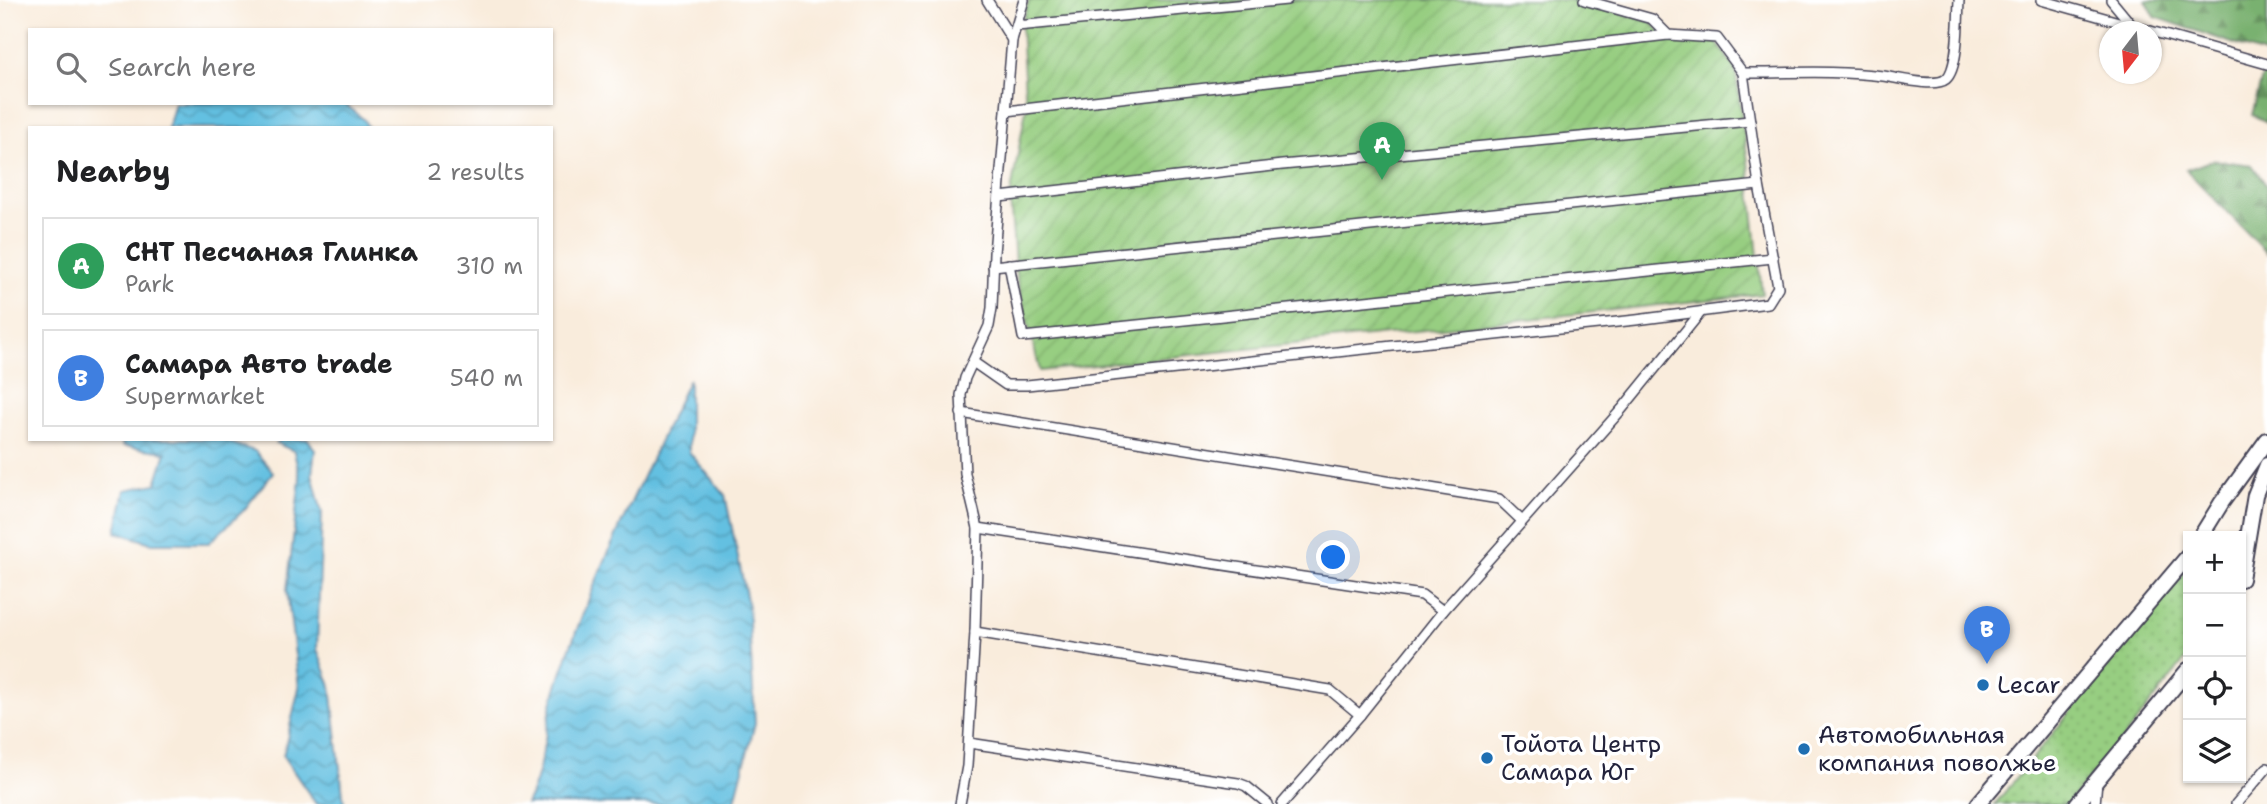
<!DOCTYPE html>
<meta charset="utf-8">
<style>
:root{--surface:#fff;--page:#f6f6f6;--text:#202124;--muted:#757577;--line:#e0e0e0;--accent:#1f6fb2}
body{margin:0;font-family:"Shantell Sans",sans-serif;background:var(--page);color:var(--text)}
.controls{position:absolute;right:21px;bottom:21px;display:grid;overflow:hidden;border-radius:0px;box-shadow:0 2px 5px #0004}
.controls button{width:63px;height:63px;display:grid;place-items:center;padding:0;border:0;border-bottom:2px solid var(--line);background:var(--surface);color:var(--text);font:35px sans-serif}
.compass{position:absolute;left:2099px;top:21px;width:63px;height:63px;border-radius:50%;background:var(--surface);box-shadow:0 2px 5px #0004;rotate:196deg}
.you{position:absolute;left:1334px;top:558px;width:24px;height:24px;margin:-18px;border:5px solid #fff;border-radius:50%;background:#1a73e8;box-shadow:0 0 0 10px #1a73e833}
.badge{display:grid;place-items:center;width:46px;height:46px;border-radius:50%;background:var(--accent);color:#fff;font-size:23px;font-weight:700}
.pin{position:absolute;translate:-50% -58px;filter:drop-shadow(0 2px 4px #0008)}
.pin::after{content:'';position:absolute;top:37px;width:24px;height:21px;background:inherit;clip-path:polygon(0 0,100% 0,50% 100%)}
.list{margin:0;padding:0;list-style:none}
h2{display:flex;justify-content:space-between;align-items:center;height:91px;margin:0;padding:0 28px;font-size:30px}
h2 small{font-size:23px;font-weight:400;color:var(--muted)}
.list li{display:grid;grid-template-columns:46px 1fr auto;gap:21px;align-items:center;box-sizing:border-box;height:98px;margin:0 14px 14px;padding:0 14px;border:2px solid var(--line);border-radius:0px}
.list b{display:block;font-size:26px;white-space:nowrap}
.list p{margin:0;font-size:23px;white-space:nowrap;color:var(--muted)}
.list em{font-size:23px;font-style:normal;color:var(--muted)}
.icon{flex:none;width:38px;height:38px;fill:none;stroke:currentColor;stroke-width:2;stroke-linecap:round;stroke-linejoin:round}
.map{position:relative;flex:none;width:2267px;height:804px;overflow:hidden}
.search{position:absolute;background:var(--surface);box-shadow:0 2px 5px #0004;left:28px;top:28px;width:525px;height:77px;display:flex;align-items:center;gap:18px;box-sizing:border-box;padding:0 24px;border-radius:0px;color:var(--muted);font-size:26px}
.panel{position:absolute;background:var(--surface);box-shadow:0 2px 5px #0004;left:28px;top:126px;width:525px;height:315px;border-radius:0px}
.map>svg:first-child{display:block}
.grass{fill:url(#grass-dots);stroke:#5c785e;stroke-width:2}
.forest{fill:url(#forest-firs);stroke:#4e6a55;stroke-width:2}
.garden{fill:url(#garden-furrows);stroke:#5c785e;stroke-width:2}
.water{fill:url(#water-waves);stroke:#42718e;stroke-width:2}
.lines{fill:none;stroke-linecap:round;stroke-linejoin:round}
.minor-casing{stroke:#424053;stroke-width:12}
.primary-casing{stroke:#424053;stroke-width:18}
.minor{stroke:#fff;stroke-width:9}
.primary{stroke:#fff;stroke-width:14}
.poi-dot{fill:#1f6fb2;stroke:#fff;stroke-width:2.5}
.labels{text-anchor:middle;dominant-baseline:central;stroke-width:7;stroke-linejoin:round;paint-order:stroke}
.poi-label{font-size:24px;fill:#22223b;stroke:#fff;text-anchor:start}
</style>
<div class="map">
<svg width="2267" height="804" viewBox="0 0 2267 804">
<defs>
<pattern id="grass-dots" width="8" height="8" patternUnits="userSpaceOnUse" patternTransform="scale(1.75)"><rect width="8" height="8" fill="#97ce81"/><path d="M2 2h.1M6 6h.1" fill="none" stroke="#82b170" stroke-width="1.8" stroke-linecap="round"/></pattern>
<pattern id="forest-firs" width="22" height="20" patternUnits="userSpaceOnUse" patternTransform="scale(1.75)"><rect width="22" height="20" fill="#79b16f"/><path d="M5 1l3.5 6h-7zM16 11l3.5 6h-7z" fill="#63905c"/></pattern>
<pattern id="garden-furrows" width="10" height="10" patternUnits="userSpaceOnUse" patternTransform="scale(1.75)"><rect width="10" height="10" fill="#97ce81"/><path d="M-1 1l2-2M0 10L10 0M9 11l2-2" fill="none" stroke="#82b170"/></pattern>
<pattern id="water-waves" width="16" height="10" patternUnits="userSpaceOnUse" patternTransform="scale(1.75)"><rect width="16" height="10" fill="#63c0e1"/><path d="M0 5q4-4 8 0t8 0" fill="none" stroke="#519cb8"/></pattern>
</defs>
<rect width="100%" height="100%" fill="#fff"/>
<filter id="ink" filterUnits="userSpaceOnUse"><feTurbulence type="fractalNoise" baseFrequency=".0143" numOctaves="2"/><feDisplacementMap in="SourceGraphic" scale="14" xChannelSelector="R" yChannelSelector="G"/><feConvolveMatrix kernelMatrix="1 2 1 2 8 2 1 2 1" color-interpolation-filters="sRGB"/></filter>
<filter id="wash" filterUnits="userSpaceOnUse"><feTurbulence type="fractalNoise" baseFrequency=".00686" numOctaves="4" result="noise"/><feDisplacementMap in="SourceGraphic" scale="28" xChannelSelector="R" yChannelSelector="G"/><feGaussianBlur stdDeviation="1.57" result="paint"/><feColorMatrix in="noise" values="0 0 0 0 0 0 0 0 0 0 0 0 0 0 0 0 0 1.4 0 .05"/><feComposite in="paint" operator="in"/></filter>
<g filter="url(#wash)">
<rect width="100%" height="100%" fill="#f9ecdc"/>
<polygon class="grass" points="2188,568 2188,656 2122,740 2067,804 1995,804"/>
<g class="forest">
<polygon points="2146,0 2267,0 2267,55 2155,17"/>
<polygon points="2264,70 2267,70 2267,122 2252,115"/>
<polygon points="2213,160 2252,165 2267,186 2267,253 2186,170"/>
</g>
<polygon class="garden" points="1029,0 1574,0 1651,22 1668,40 1716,42 1735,68 1748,162 1762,294 1040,371 1016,276 1010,198 1026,109 1021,26"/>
<g class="water">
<polygon points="175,103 344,103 364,120 368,128 168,128"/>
<path d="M689,379v73l36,43 23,110 7,118 -21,81h-208c19,-36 18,-79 31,-118 34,-106 85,-206 132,-307z"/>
<polygon points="121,439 219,439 255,451 273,472 244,510 209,543 151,543 116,532 125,490 156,484 166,452 123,446"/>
<polygon points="282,439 308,439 315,450 312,474 322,513 317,649 331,686 344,804 316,804 283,756 299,688 287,590 300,479 294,451 276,443"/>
</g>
</g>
<g filter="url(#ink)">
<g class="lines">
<defs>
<g id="minor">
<polyline points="987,0 1012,40"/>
<polyline points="2041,0 2267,64"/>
<polyline points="2111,0 2130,23"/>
<polyline points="1017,26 1287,0"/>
<path d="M1743,73c46,0 94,-3 140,3 15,2 52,12 63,3 13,-11 12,-62 13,-79"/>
<polyline points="1007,111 1668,35"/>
<polyline points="999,197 1282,165 1750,121"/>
<polyline points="1009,264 1023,337 1773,258"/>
<polyline points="993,266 1759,185"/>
<polyline points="973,362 1006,385 1027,385 1636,320 1768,303 1778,287 1759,185 1743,73 1717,38 1668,35 1652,19 1584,0"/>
<polyline points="961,413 1499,499 1522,521"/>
<polyline points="978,528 1422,595 1443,611"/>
<polyline points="975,632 1330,690 1360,715"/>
<polyline points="969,743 1238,783 1246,786 1268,804"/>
<polyline points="960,804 967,766 975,632 978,528 965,474 961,395 965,378 989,326 992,308 994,253 1012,40 1024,0"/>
<polyline points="1282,804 1360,715 1443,611 1622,409 1701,312"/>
<polyline points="2095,804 2097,781"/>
<polyline points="2236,804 2267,768"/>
</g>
<g id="primary">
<polyline points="2201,536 2222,502 2267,440"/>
<polyline points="2241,579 2255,495 2267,465"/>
<polyline points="1978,804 2188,556"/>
<polyline points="2077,804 2188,670"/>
</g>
</defs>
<use href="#minor" class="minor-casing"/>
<use href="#primary" class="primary-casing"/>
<use href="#minor" class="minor"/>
<use href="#primary" class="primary"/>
</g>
</g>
<g class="poi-dot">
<circle cx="1983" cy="685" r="7"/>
<circle cx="1804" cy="749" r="7"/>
<circle cx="1487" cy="758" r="7"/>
</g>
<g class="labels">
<g class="poi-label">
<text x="1997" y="685">Lecar</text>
<text x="1818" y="735">Автомобильная<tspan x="1818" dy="28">компания поволжье</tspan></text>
<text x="1501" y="744">Тойота Центр<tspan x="1501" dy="28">Самара Юг</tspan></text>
</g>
</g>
</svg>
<div class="controls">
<button>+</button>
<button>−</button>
<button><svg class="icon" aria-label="locate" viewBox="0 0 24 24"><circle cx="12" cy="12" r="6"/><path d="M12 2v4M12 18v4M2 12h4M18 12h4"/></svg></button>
<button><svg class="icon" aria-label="layers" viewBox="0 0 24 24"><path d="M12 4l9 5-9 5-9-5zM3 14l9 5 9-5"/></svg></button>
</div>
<svg class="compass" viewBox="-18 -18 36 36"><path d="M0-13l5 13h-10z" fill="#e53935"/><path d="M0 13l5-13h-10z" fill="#757577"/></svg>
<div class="you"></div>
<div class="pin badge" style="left:1382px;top:180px;background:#2e9e5b">A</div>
<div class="pin badge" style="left:1987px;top:664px;background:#3f7fe0">B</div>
<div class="search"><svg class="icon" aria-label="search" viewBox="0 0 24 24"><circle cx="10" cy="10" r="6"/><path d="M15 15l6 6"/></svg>Search here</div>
<section class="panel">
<h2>Nearby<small>2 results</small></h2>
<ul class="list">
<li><span class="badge" style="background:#2e9e5b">A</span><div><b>СНТ Песчаная Глинка</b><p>Park</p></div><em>310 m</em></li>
<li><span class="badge" style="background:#3f7fe0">B</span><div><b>Самара Авто trade</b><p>Supermarket</p></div><em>540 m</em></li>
</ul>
</section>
</div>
